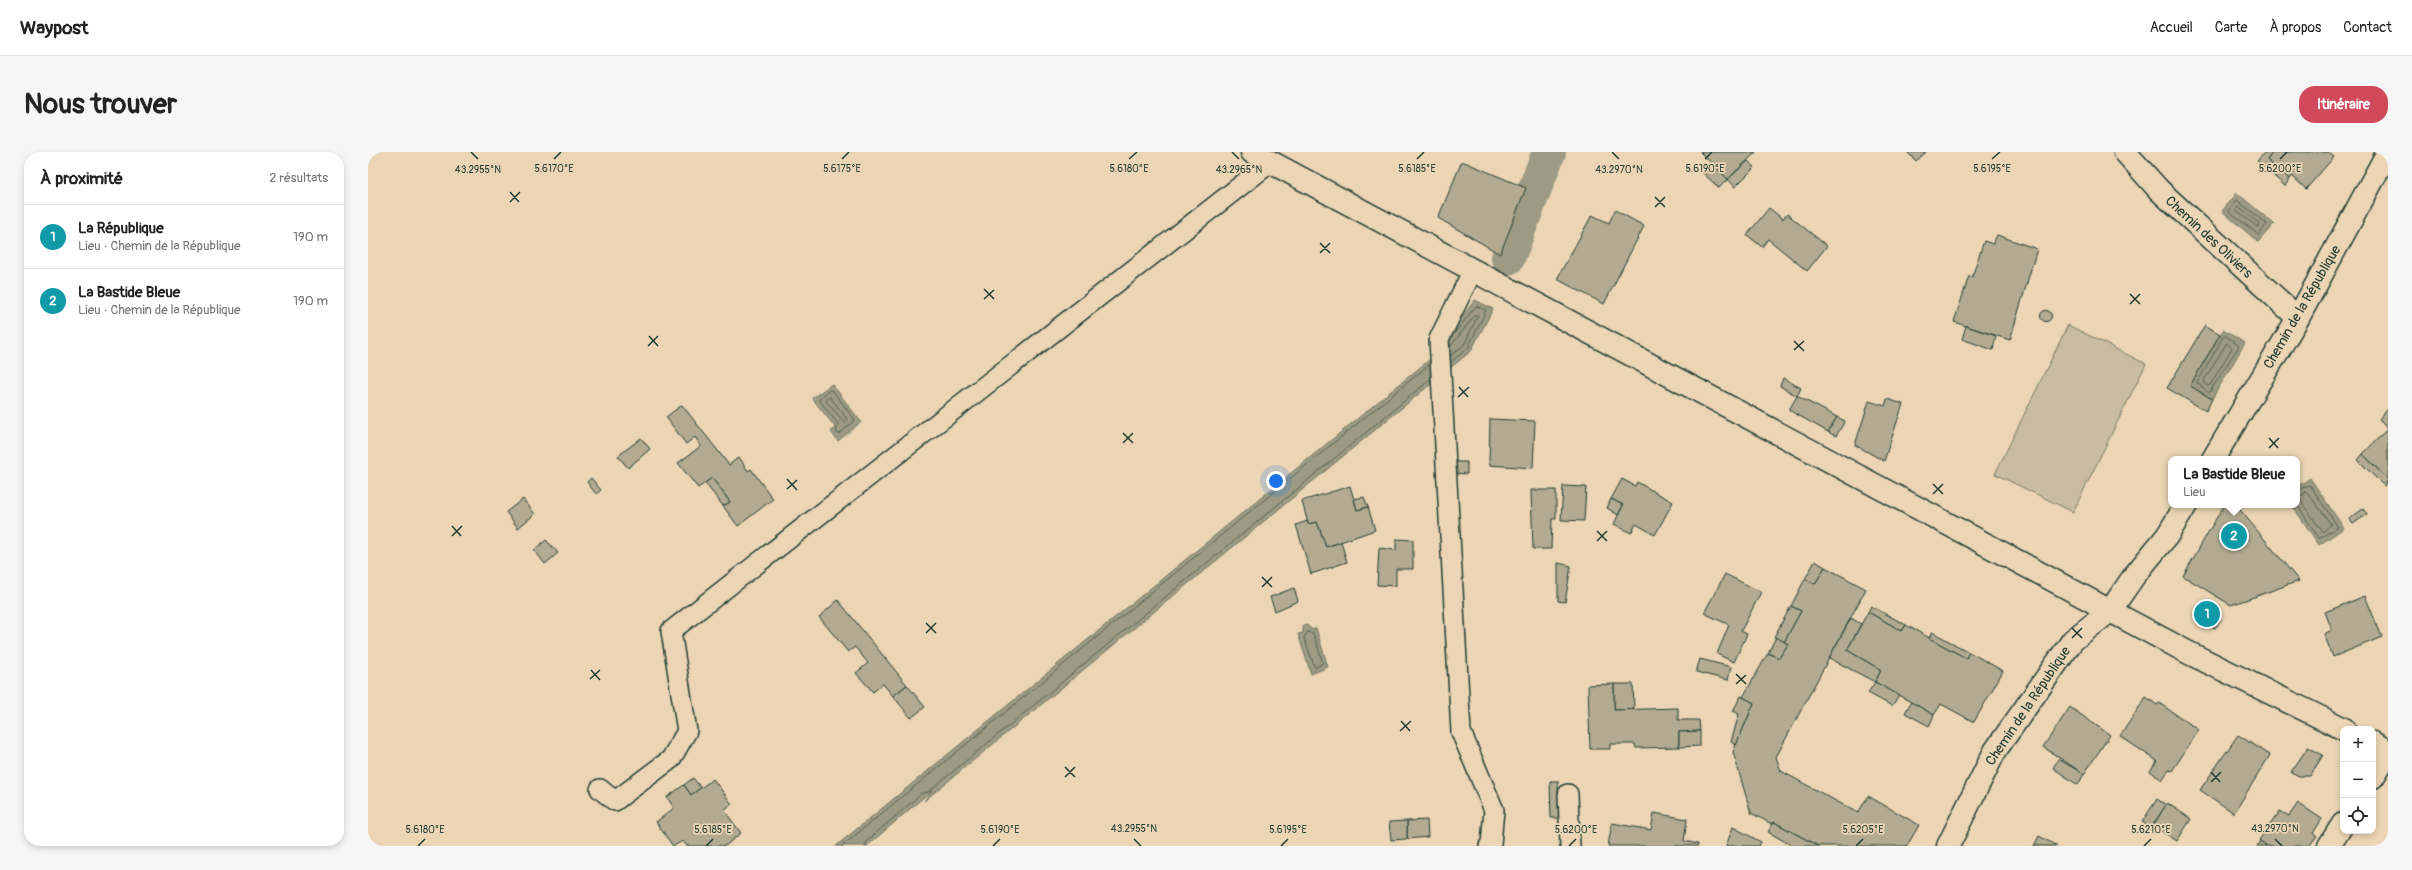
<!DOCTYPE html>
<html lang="fr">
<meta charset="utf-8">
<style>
:root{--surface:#fff;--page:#f6f6f6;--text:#222;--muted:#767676;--line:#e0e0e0;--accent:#d1495b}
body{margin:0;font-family:Pangolin,sans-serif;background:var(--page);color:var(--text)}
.controls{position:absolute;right:12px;bottom:12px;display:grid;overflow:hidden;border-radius:8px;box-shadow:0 2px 6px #0003}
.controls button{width:36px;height:36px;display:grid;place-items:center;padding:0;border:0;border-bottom:1px solid var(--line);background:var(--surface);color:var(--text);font:20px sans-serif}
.you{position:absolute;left:908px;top:329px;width:14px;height:14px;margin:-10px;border:3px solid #fff;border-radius:50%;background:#1a73e8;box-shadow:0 0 0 6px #1a73e833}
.badge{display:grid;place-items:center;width:26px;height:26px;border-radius:50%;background:var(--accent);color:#fff;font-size:13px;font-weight:700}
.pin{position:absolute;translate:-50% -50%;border:2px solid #fff;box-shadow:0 1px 4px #0006}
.popup{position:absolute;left:1800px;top:304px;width:132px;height:52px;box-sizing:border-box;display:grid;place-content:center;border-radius:8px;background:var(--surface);filter:drop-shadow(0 1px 3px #0005);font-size:13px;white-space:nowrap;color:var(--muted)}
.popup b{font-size:15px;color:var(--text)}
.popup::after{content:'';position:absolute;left:50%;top:100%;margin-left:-8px;border:8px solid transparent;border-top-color:var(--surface)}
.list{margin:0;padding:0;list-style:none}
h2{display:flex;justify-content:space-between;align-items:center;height:52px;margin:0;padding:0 16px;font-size:17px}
h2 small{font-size:13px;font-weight:400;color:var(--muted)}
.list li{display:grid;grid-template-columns:26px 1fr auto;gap:12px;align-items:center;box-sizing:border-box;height:64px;padding:0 16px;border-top:1px solid var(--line)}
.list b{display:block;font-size:15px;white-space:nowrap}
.list p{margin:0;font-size:13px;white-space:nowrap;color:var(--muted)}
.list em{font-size:13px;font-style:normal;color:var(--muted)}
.icon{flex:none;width:22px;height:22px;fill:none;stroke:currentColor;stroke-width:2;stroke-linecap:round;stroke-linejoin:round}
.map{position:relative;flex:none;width:2020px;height:694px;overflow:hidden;border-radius:16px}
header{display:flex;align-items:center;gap:24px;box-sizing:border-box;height:56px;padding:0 20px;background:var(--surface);border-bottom:1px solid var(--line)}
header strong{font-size:19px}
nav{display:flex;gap:22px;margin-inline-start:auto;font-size:14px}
.intro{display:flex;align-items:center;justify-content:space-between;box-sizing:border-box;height:96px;padding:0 24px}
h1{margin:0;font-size:28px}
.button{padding:10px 18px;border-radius:16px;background:var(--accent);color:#fff;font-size:14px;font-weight:700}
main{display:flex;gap:24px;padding:0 24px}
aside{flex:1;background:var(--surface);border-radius:16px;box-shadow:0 2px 6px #0003}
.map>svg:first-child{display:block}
.green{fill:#cabca0;stroke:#747c6a}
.water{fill:#9d9b84;stroke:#6b7564}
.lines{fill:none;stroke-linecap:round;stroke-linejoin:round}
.shore{stroke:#516354;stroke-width:1}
.canal{stroke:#9d9b84;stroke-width:34}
.building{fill:#b3ab91;stroke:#1f3d34}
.lane-casing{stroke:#1f3d34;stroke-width:22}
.street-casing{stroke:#1f3d34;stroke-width:25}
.secondary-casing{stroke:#1f3d34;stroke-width:25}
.lane{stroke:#ecd5b5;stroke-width:19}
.street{stroke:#ecd5b5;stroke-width:22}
.secondary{stroke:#ecd5b5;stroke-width:22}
.ticks{fill:none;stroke:#1f3d34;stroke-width:1.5}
.labels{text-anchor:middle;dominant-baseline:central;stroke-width:3.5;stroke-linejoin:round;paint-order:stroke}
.street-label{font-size:14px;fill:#1f3d34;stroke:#ecd5b5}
.ticks-label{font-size:10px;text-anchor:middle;fill:#1f3d34;stroke:#ecd5b5;stroke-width:3.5;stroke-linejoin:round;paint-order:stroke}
</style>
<header>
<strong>Waypost</strong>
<nav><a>Accueil</a><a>Carte</a><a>À propos</a><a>Contact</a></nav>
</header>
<div class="intro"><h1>Nous trouver</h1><a class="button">Itinéraire</a></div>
<main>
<aside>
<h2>À proximité<small>2 résultats</small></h2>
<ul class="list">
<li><span class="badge" style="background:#0f9aa8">1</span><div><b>La République</b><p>Lieu · Chemin de la République</p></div><em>190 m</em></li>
<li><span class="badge" style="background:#0f9aa8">2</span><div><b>La Bastide Bleue</b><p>Lieu · Chemin de la République</p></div><em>190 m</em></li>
</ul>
</aside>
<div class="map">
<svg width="2020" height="694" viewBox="0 0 2020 694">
<rect width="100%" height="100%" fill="#ecd5b5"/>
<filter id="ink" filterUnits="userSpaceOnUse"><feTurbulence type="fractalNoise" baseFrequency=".025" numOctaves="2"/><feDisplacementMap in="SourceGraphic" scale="8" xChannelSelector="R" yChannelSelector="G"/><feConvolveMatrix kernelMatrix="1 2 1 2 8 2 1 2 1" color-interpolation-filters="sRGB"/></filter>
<g filter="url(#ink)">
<polygon class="green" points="1700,173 1778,212 1705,360 1627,322"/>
<g class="water">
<polygon points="1869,41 1906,72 1890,90 1854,59"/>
<polygon points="1107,148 1125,157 1103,199 556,649 564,638 499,694 468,694 1061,208"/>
<polygon points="1855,178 1877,191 1844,247 1822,234"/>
<polygon points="464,232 493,270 470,289 463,280 467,275 444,246"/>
<polygon points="1942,326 1976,376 1951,393 1924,353 1929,353 1929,335"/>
<polygon points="939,473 944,478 948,476 960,515 943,522 930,482 935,481 935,474"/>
</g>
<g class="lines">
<g class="shore">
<polygon points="1869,48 1899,72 1891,83 1861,60"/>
<polygon points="1870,55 1892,72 1891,76 1868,59"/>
<polygon points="1858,184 1871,194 1841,241 1829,231 1855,185"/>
<polygon points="1859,191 1864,196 1842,233 1839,234 1836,229"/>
<polyline points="1082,195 1107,163 1110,163 1096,193 1082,204"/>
<polyline points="1083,210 1100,196 1118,158 1108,154 1085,183"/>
<polygon points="462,238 465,239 487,268 471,282 468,280 470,272 451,248"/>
<polygon points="462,245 479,267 477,271 458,249"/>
<polygon points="1939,340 1963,372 1955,380 1930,346"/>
<polyline points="1929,353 1951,386 1970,375 1942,333 1929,338"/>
<polygon points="940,480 946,483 955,511 947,516 936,486"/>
<polyline points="474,694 1062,212"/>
<polyline points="497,694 499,689 554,641 560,640 1063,227"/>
</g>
<polyline class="canal" points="1140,106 1181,0"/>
</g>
<g class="building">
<polygon points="1332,0 1388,0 1360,27"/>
<polygon points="1539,0 1558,0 1548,9"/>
<polygon points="1897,0 1905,0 1899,8 1922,27 1917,34 1889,9"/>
<polygon points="1905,0 1960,0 1966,5 1938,37 1924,24 1922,27 1899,8"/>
<polygon points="1094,9 1158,36 1132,102 1070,66"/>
<polygon points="1380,9 1387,15 1367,35 1360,27"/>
<polygon points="1343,11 1360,27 1351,36 1334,20"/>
<polygon points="1401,56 1415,67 1419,62 1459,94 1439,119 1400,87 1394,95 1379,83"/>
<polygon points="1247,58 1276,74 1236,152 1189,127 1224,63 1241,71"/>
<polygon points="1629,83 1669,97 1642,188 1586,170 1601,124 1604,125 1616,89 1625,92"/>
<circle cx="1678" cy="164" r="5.5"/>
<polygon points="1837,173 1852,182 1822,234 1844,247 1838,259 1799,236"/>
<polygon points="1598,174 1628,184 1625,198 1594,187"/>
<polygon points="1415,226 1433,236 1429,244 1412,234"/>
<polygon points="1429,244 1469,265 1460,280 1421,258"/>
<polygon points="1519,247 1535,252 1516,309 1487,293 1501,249 1517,254"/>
<polygon points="314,253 361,313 371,305 380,319 383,317 405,347 370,374 355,354 362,350 344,326 330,336 310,311 333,294 327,285 318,292 298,265"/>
<polygon points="2020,257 2020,328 1995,302 2020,276 2011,267"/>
<polygon points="1469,265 1477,269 1468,284 1460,280"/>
<polygon points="1122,267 1167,269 1165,316 1121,313"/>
<polygon points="273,286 282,297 260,316 250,304"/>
<polygon points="1995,302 2020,328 2016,334 1990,308"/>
<polygon points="1084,310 1099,310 1099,322 1085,321"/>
<polygon points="223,326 233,338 228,342 219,330"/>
<polygon points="344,326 362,350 355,354 337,331"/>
<polygon points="1254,327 1267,334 1269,330 1305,350 1287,383 1268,372 1263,381 1246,372 1255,353 1243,347"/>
<polygon points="982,334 989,358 1000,355 1007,378 958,395 949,370 940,372 934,349"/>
<polygon points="1195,334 1218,335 1216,369 1193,368"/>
<polygon points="1163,338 1188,338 1188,367 1184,367 1183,397 1165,397"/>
<polygon points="996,345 1000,355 989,358 986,347"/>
<polygon points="155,347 167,362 150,376 138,360"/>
<polygon points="1243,347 1255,353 1250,363 1239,356"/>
<polygon points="1856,353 1868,353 1931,429 1863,453 1815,424"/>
<polygon points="1995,357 1999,362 1985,372 1981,367"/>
<polygon points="939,369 940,372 949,370 958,395 973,390 979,410 943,422 928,373"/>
<polygon points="1028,387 1045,388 1045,417 1028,417 1028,434 1009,433 1011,396 1028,398"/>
<polygon points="178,388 190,401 177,412 166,398"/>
<polygon points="1447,409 1457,415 1447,432 1437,427"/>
<polygon points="1190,411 1203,414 1197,450 1190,449"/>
<polygon points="1457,415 1498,437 1408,605 1413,619 1490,661 1500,644 1551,673 1539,694 1450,694 1406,670 1404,672 1383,661 1365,600 1386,551 1375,545 1400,501 1411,506 1420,492 1416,490 1433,459 1423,454 1437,427 1447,432"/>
<polygon points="1357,422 1393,440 1373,479 1379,482 1366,510 1349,502 1361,473 1336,461"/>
<polygon points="926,436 930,449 907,459 902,445"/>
<polygon points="1997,444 2014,485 1965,505 1956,482 1964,478 1957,460"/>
<polygon points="470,448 539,533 525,544 515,532 505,540 488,521 500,511 487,495 480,500 451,465"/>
<polygon points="1423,454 1433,459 1416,490 1406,485"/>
<polygon points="1503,454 1538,473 1534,479 1500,460"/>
<polygon points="1836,457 1853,467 1847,476 1830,467"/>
<polygon points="1500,460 1534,479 1538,473 1598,506 1601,500 1635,519 1606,570 1573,552 1566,563 1507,530 1513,518 1479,498"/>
<polygon points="1483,466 1493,472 1479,498 1513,518 1507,530 1461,506"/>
<polygon points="1564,480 1601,500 1598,506 1561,486"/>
<polygon points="1408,485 1420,492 1411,506 1400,501"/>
<polygon points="1332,507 1363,515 1360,528 1328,520"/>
<polygon points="1507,530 1531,543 1524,554 1500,541"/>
<polygon points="1246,532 1265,532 1266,558 1246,558"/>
<polygon points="1246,532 1246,558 1310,556 1310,568 1331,568 1332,579 1311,580 1311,595 1268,596 1267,592 1242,592 1242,597 1222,597 1220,533"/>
<polygon points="539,533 557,555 543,566 525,544"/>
<polygon points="1373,544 1386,551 1368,593 1363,590 1371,562 1365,559"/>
<polygon points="1778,545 1789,553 1791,551 1831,578 1804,619 1801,618 1794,628 1782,619 1789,609 1752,584"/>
<polygon points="1543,550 1566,563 1561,574 1537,561"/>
<polygon points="1702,555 1742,583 1716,622 1675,595"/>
<polygon points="1332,579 1332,594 1311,595 1311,580"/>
<polygon points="1870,583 1902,603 1866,661 1832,638"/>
<polygon points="1940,595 1955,603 1942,624 1931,624 1923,620"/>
<polygon points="1690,607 1716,622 1710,633 1685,616"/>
<polygon points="325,626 333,636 323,643 316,633"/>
<polygon points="345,627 364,652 356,658 373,681 357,694 319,694 315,689 305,694 288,670 306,656 299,645 316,633 323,643"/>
<polygon points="1182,629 1190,629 1191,666 1183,666"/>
<polygon points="1789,647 1798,653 1783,676 1774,670"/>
<polygon points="1799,651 1823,667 1809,689 1785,674"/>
<polygon points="1930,651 1954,667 1945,681 1949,684 1941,694 1899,694 1892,689 1891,688 1912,659 1921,664"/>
<polygon points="1286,661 1319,667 1316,689 1330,692 1330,694 1240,694 1244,671 1283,678"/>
<polygon points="1059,668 1060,685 1039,687 1039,669"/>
<polygon points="1039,669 1039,687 1023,688 1021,670"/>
<polygon points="1406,670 1450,694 1425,694 1400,680"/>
<polygon points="1365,675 1393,690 1391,694 1358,694"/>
<polygon points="1671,684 1682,690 1689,694 1666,694"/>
<polygon points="1892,689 1899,694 1889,694"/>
</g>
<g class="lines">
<defs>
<g id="lane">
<polyline points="1105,118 1071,187 1093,580 1126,658 1123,692 1121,694"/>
<polyline points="232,637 247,649 303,607 319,579 303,479 903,10"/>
<polyline points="1200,642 1202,694"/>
</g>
<g id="street">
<polyline points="1757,0 1791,38 1930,166"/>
<polyline points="1845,307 1930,166 2020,0"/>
<polyline points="2005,625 2020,601"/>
<polyline points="1580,694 1627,599 1705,488 1742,459 1766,424 1799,384 1818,353"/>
<polyline points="1961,694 1975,672"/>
</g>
<g id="secondary">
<polyline points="884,0 1821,501 1976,577"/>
<polyline points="2005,591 2020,599"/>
</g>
</defs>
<use href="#lane" class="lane-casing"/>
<use href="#street" class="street-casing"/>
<use href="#secondary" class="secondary-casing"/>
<use href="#lane" class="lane"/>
<use href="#street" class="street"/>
<use href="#secondary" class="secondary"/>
</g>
</g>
<path class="ticks" d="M103,0l7,7M864,0l7,7M1244,0l7,7M186,7l7,-7M474,7l7,-7M761,7l8,-7M1049,7l7,-7M1337,7l7,-7M1624,7l8,-7M1912,7l7,-7M142,40l9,10M1287,45l10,10M142,50l10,-10M1287,55l10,-10M952,91l10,10M952,101l10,-10M616,137l10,10M1762,142l10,10M616,147l10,-9M1762,152l10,-10M281,184l9,10M1426,189l10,10M280,194l10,-10M1426,198l10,-9M1091,235l9,10M1090,245l11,-10M755,281l10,10M1901,286l9,10M755,291l10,-10M1901,296l10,-10M419,327l10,11M1565,332l10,10M419,337l10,-9M1565,342l10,-10M84,374l9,10M1229,379l10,10M84,384l10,-10M1229,389l10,-10M894,425l10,10M894,435l10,-10M558,471l10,10M1704,476l10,10M558,481l10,-10M1704,486l10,-10M223,518l9,10M1368,522l10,10M222,527l10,-9M1368,532l10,-9M1033,569l9,10M1032,579l11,-10M697,615l10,10M1843,620l9,10M697,625l10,-10M1843,630l10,-10M766,687l7,7M1907,687l7,7M50,694l7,-7M338,694l7,-7M625,694l7,-7M913,694l7,-7M1201,694l7,-7M1488,694l7,-7M1776,694l7,-7"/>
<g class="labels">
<g class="street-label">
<text transform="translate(1841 85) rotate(43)">Chemin des Oliviers</text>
<text transform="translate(1934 155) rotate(-60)">Chemin de la République</text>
<text transform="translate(1660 554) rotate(-56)">Chemin de la République</text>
</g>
</g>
<g class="ticks-label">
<text x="186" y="20">5.6170°E</text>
<text x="474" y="20">5.6175°E</text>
<text x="761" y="20">5.6180°E</text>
<text x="1049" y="20">5.6185°E</text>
<text x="1337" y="20">5.6190°E</text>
<text x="1624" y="20">5.6195°E</text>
<text x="1912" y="20">5.6200°E</text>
<text x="110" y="21">43.2955°N</text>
<text x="871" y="21">43.2965°N</text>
<text x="1251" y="21">43.2970°N</text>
<text x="766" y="680">43.2955°N</text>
<text x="1907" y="680">43.2970°N</text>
<text x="57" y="681">5.6180°E</text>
<text x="345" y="681">5.6185°E</text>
<text x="632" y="681">5.6190°E</text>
<text x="920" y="681">5.6195°E</text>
<text x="1208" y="681">5.6200°E</text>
<text x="1495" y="681">5.6205°E</text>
<text x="1783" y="681">5.6210°E</text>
</g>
</svg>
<div class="controls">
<button>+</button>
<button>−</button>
<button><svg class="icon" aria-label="locate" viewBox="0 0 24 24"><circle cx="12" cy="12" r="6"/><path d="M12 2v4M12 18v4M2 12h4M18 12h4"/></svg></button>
</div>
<div class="you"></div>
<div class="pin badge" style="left:1839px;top:462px;background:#0f9aa8">1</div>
<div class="pin badge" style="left:1866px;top:384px;background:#0f9aa8">2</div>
<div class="popup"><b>La Bastide Bleue</b>Lieu</div>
</div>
</main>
